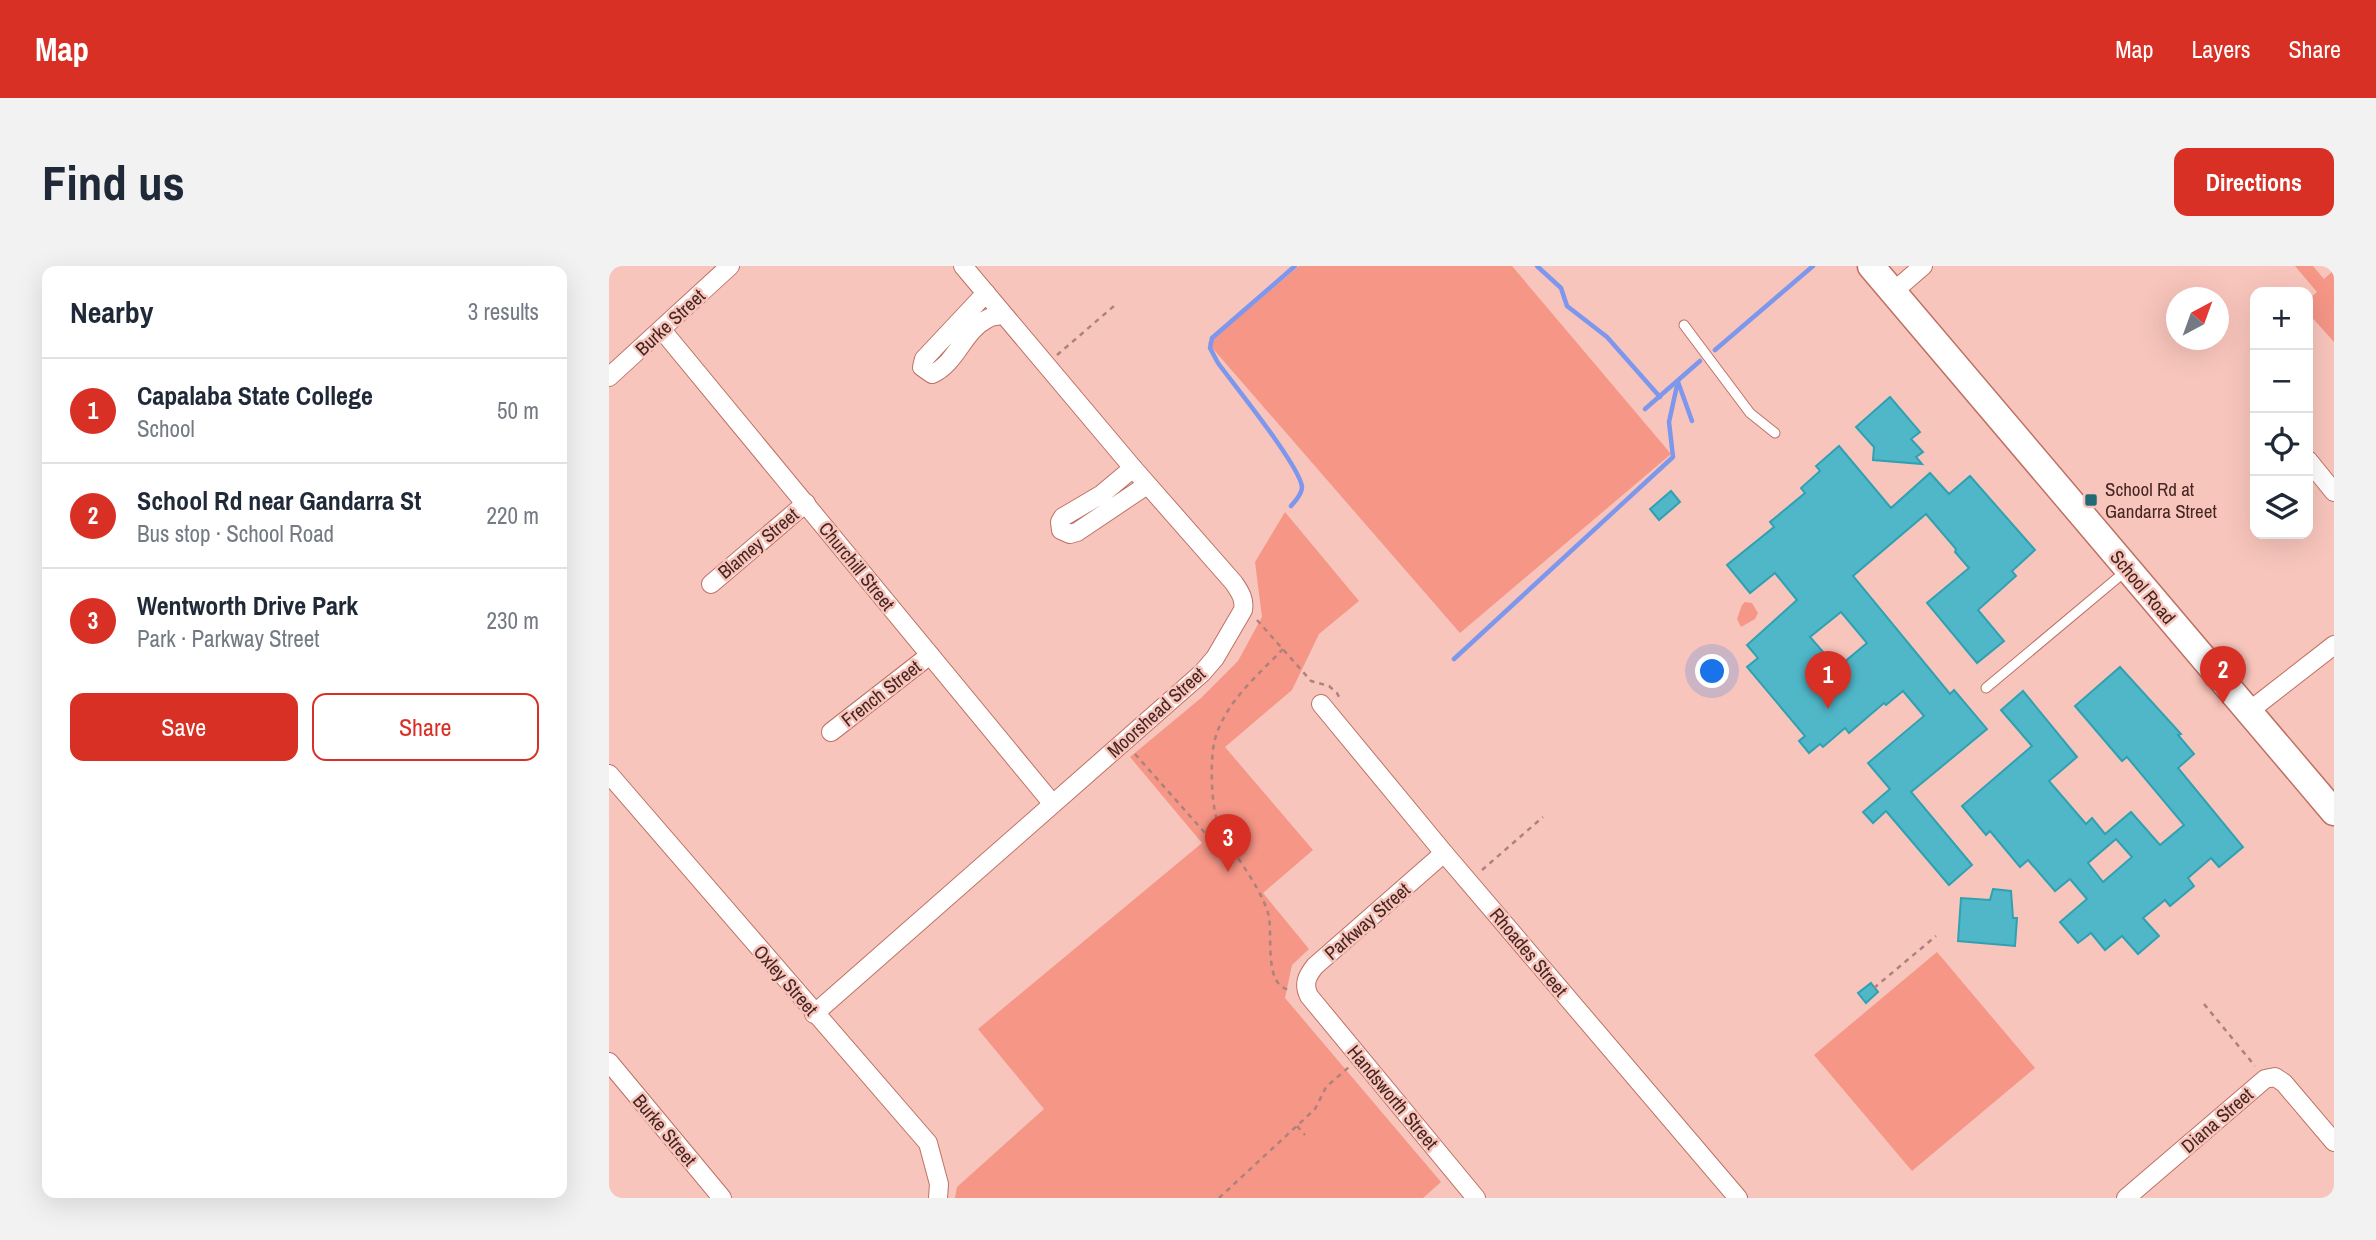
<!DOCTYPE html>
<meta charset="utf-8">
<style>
:root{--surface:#fff;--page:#f2f2f3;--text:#1f2937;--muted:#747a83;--line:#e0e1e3;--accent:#d93025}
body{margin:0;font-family:"Archivo Narrow",sans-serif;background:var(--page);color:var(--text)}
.controls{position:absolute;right:21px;top:21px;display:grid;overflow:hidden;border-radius:14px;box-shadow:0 7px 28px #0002}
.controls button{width:63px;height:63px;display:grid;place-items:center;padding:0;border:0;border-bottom:2px solid var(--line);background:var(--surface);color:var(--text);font:35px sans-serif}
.compass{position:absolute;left:1557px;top:21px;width:63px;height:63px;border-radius:50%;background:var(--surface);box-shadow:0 7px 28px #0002;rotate:41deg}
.you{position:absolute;left:1104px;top:406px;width:24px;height:24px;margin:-18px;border:5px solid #fff;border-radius:50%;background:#1a73e8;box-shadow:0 0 0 10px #1a73e833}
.badge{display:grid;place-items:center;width:46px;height:46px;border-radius:50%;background:var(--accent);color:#fff;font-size:23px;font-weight:700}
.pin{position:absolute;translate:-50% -58px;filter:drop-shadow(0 2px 4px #0008)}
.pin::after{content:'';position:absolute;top:37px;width:24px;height:21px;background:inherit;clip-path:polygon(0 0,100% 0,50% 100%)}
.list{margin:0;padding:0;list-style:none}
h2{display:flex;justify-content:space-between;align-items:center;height:91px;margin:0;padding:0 28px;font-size:30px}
h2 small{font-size:23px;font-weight:400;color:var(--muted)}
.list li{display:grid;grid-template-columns:46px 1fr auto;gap:21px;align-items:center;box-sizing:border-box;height:105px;padding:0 28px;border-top:2px solid var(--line)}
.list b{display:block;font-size:26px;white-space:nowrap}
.list p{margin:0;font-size:23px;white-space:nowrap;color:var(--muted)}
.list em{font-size:23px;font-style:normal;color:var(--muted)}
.actions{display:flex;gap:14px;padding:21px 28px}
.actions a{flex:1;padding:16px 0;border:2px solid var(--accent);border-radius:14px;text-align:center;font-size:24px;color:var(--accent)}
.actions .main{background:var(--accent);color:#fff}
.icon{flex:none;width:38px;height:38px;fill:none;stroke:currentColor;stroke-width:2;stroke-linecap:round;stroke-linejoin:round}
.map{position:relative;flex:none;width:1725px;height:932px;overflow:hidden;border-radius:14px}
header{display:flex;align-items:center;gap:42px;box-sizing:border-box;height:98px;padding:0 35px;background:var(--accent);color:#fff}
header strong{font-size:33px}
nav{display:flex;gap:38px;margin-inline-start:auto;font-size:24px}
.intro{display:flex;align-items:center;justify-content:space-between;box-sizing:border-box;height:168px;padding:0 42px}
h1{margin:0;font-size:49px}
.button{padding:18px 32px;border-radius:14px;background:var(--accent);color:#fff;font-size:24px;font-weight:700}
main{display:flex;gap:42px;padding:0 42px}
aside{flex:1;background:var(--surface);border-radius:14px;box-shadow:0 7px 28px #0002}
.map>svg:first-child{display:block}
.green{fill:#f59687}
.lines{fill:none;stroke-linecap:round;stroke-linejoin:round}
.stream{stroke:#7d97ec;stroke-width:4.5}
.building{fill:#50b7c8;stroke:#2fa1b2;stroke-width:2;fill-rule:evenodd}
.lane-casing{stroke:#be7164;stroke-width:11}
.street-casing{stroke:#be7164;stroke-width:20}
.secondary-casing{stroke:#be7164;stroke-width:29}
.path{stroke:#ad827b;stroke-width:2.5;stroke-dasharray:5 5;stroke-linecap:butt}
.lane{stroke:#fff;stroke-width:9}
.street{stroke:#fff;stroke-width:18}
.secondary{stroke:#fff;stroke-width:26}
.poi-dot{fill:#226b76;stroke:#f8c5bc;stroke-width:2.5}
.labels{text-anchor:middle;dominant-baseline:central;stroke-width:5;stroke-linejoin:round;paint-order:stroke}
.street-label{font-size:19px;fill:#462621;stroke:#f8c5bc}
.poi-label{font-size:19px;fill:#462621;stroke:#f8c5bc;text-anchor:start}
</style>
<header>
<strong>Map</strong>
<nav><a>Map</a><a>Layers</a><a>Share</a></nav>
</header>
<div class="intro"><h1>Find us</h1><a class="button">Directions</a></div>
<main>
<aside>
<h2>Nearby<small>3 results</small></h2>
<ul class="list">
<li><span class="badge">1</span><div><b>Capalaba State College</b><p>School</p></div><em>50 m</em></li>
<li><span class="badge">2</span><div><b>School Rd near Gandarra St</b><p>Bus stop · School Road</p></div><em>220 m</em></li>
<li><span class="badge">3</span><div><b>Wentworth Drive Park</b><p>Park · Parkway Street</p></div><em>230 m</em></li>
</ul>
<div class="actions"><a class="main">Save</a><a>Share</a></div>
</aside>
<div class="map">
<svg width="1725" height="932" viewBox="0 0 1725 932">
<rect width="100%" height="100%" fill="#f8c5bc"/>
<g class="green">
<polygon points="690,0 903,0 1062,188 851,367 599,77"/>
<polygon points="1686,0 1704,0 1715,13 1725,4 1725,76 1699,47 1699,34 1708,26"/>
<polygon points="676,246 750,335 710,368 683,424 616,481 704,584 654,627 700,683 683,699 676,732 832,916 814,932 346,932 348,921 435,843 369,763 593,577 521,491 592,432 629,395 653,351 646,296"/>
<polygon points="1136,336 1143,337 1149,347 1146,353 1132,361 1128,353 1133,339"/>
<polygon points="1328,686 1426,802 1303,905 1205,789"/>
</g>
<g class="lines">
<g class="stream">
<polyline points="928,0 952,22 958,40 998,71 1051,131"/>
<polyline points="1106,84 1204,0"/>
<polyline points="1069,116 1083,155"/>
<polyline points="1036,143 1091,95"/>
<path d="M682,240c4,-5 11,-11 11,-19 -2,-21 -68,-102 -84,-124l-8,-15 2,-10 83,-72"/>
<polyline points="845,393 1064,191 1060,156 1069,115"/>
</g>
</g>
<g class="building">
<polygon points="1281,131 1311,166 1302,173 1314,186 1307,191 1313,198 1264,194 1265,181 1247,161"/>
<path d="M1230,180l52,62 39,-35 19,21 21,-18 65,74 -23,21 4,5 -38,34 26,31 -27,22 -50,-60 42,-35 -14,-16 1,-3 -30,-35 -73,62 97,118 4,-4 33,39 -76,63 61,73 -23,20 -63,-74 -13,12 -10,-11 27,-23 -22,-26 56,-47 -21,-25 -17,14 -2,-2 -35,30 -4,-5 -22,19 -3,-3 -11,9 -10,-12 6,-5 -58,-69 11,-9 -11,-13 50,-45 -22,-27 -25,20 -23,-28 47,-38 -4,-5 35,-29 -4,-5 19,-17 -4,-5zM1232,346l26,31 -30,25 -27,-31z"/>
<polygon points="1062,225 1071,236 1050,254 1041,243"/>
<path d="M1511,401l61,67 -3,1 16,19 -16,14 65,79 -24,20 -8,-9 -23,20 6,8 -24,20 -5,-6 -22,18 16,18 -21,18 -16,-18 -17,14 -14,-17 -13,10 -18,-21 27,-23 -17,-20 -15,12 -27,-31 -8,7 -30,-36 -4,4 -24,-29 70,-60 -31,-36 22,-19 54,66 -28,24 37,43 6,-6 13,16 26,-22 29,33 24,-20 -57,-68 -5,4 -47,-55zM1507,573l16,18 -29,25 -15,-19z"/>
<polygon points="1384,623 1402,625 1404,652 1408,652 1406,680 1349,675 1352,632 1381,634"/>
<polygon points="1262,717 1269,726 1257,737 1249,727"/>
</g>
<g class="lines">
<defs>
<g id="lane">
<polyline points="1075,59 1141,147 1166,167"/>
<polyline points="1377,422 1518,304"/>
</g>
<g id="street">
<polyline points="1284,26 1314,0"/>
<path d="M377,27l-62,66 -2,8 10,7c25,-11 31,-43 55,-55 4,-3 11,-3 16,-4"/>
<polyline points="53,64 443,537"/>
<polyline points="0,111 121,0"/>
<polyline points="1699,194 1725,226"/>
<polyline points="524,202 493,228 454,251 451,256 452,264 461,268 468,266 538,219"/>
<polyline points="102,318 197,237"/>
<polyline points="712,438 835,587 1129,932"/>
<polyline points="1639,446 1725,379"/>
<polyline points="222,466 321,389"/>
<polyline points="0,508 319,877 330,918 329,932"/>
<path d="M835,587l-129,113c-8,10 -12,18 -6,30l167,202"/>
<path d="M205,748l388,-341 13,-15 28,-48c2,-11 -3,-18 -9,-27l-101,-115 -170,-202"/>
<polyline points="0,796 113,932"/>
<polyline points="1517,932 1656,813 1666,811 1675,817 1725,876"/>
</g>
<polyline id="secondary" points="1262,0 1725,546"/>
</defs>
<use href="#lane" class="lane-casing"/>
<use href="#street" class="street-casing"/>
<use href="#secondary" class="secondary-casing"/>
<g class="path">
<polyline points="448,89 505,40"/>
<polyline points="648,354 702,415 720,420 728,427 732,435"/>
<path d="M674,383c-26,27 -60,55 -69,94 -4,22 -3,66 6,86 14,26 39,55 48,84 6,19 -6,73 22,77"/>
<polyline points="526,488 597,568 607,571 615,568"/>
<polyline points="873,604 934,551"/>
<polyline points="1265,722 1327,670"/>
<polyline points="1595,738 1646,800"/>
<polyline points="688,860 696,869"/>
<polyline points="610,932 706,843 717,821 740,801"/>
</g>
<use href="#lane" class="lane"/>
<use href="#street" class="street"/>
<use href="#secondary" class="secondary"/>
</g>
<rect class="poi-dot" x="1475" y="227" width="14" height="14" rx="3.5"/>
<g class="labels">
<g class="street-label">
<text transform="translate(61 56) rotate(-43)">Burke Street</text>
<text transform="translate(149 277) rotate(-40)">Blamey Street</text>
<text transform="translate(248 300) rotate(51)">Churchill Street</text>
<text transform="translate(1534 321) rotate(50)">School Road</text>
<text transform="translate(272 427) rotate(-38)">French Street</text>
<text transform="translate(547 446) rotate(-42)">Moorshead Street</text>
<text transform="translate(758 655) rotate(-41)">Parkway Street</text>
<text transform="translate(920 686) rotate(50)">Rhoades Street</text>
<text transform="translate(177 714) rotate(49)">Oxley Street</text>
<text transform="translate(784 831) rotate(50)">Handsworth Street</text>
<text transform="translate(1608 854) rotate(-41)">Diana Street</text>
<text transform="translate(56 864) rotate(50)">Burke Street</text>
</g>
<g class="poi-label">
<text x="1496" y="223">School Rd at<tspan x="1496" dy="22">Gandarra Street</tspan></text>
</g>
</g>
</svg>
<div class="controls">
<button>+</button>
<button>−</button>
<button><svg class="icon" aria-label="locate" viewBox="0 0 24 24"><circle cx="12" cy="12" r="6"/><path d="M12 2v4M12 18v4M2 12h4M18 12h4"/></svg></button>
<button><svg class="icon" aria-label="layers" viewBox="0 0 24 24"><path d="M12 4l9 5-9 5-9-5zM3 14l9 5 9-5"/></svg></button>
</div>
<svg class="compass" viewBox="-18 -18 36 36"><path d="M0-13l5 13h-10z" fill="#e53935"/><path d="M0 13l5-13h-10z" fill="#747a83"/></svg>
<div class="you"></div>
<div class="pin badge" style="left:1219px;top:443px">1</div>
<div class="pin badge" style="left:1614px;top:438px">2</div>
<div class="pin badge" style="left:619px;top:606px">3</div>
</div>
</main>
